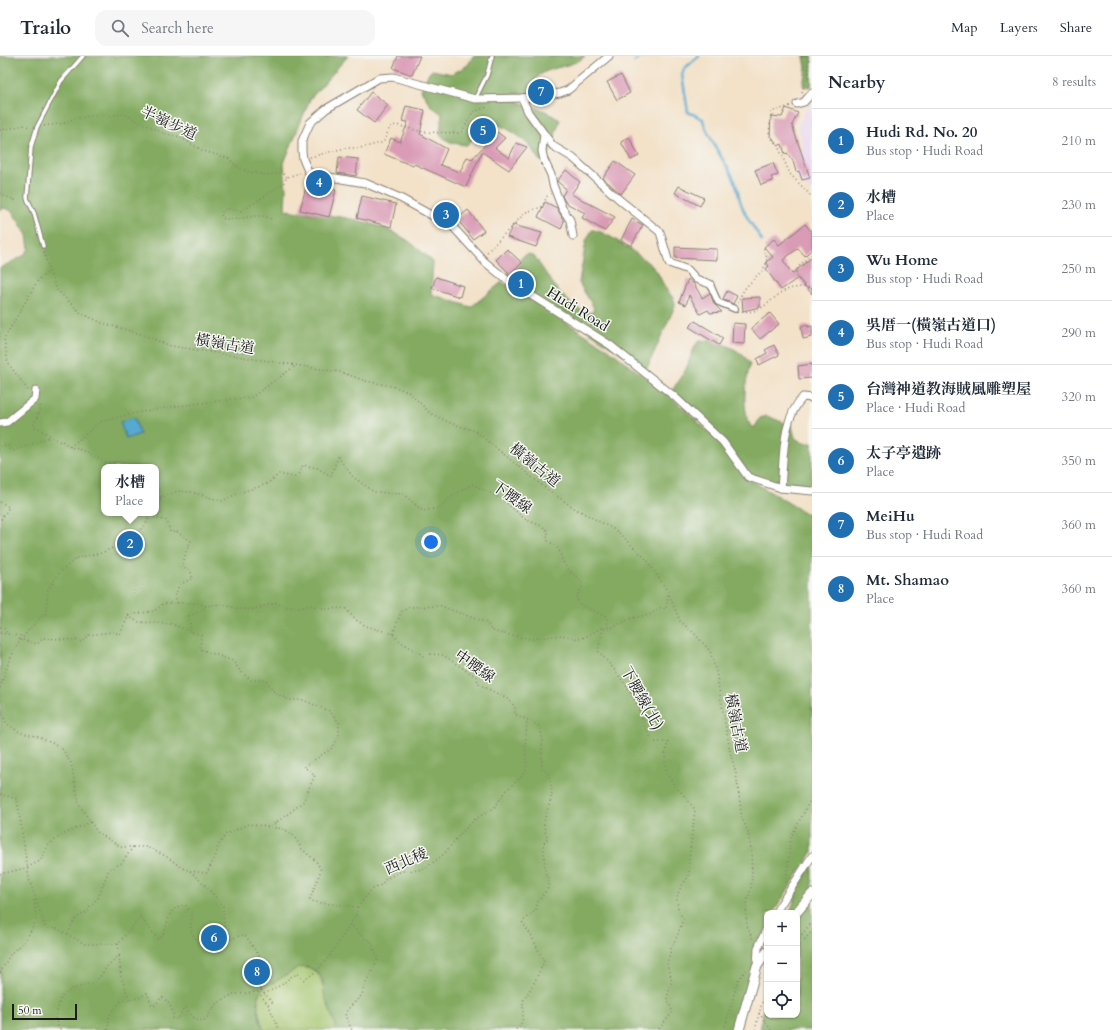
<!DOCTYPE html>
<meta charset="utf-8">
<style>
:root{--surface:#fff;--page:#f6f6f7;--text:#1f2937;--muted:#747a83;--line:#e0e1e3;--accent:#1f6fb2}
body{margin:0;font-family:Cardo,"Noto Serif TC",serif;background:var(--page);color:var(--text)}
.controls{position:absolute;right:12px;bottom:12px;display:grid;overflow:hidden;border-radius:8px;box-shadow:0 1px 3px #0004}
.controls button{width:36px;height:36px;display:grid;place-items:center;padding:0;border:0;border-bottom:1px solid var(--line);background:var(--surface);color:var(--text);font:20px sans-serif}
.scale{position:absolute;left:12px;bottom:10px;width:65px;box-sizing:border-box;padding-left:4px;border:2px solid #1c1c1c;border-top:0;font-size:11px;line-height:14px;white-space:nowrap;color:#1c1c1c;-webkit-text-stroke:3px #f6f6f2;paint-order:stroke}
.you{position:absolute;left:431px;top:486px;width:14px;height:14px;margin:-10px;border:3px solid #fff;border-radius:50%;background:#1a73e8;box-shadow:0 0 0 6px #1a73e833}
.badge{display:grid;place-items:center;width:26px;height:26px;border-radius:50%;background:var(--accent);color:#fff;font-size:13px;font-weight:700}
.pin{position:absolute;translate:-50% -50%;border:2px solid #fff;box-shadow:0 1px 4px #0006}
.popup{position:absolute;left:101px;top:408px;width:58px;height:52px;box-sizing:border-box;display:grid;place-content:center;border-radius:8px;background:var(--surface);filter:drop-shadow(0 1px 3px #0005);font-size:13px;white-space:nowrap;color:var(--muted)}
.popup b{font-size:15px;color:var(--text)}
.popup::after{content:'';position:absolute;left:50%;top:100%;margin-left:-8px;border:8px solid transparent;border-top-color:var(--surface)}
.list{margin:0;padding:0;list-style:none}
h2{display:flex;justify-content:space-between;align-items:center;height:52px;margin:0;padding:0 16px;font-size:17px}
h2 small{font-size:13px;font-weight:400;color:var(--muted)}
.list li{display:grid;grid-template-columns:26px 1fr auto;gap:12px;align-items:center;box-sizing:border-box;height:64px;padding:0 16px;border-top:1px solid var(--line)}
.list b{display:block;font-size:15px;white-space:nowrap}
.list p{margin:0;font-size:13px;white-space:nowrap;color:var(--muted)}
.list em{font-size:13px;font-style:normal;color:var(--muted)}
.icon{flex:none;width:22px;height:22px;fill:none;stroke:currentColor;stroke-width:2;stroke-linecap:round;stroke-linejoin:round}
.map{position:relative;flex:none;width:812px;height:974px;overflow:hidden}
header{display:flex;align-items:center;gap:24px;box-sizing:border-box;height:56px;padding:0 20px;background:var(--surface);border-bottom:1px solid var(--line)}
header strong{font-size:19px}
nav{display:flex;gap:22px;margin-inline-start:auto;font-size:14px}
.search{width:280px;height:36px;background:var(--page);display:flex;align-items:center;gap:10px;box-sizing:border-box;padding:0 14px;border-radius:12px;color:var(--muted);font-size:15px}
main{display:flex}
aside{flex:1;background:var(--surface)}
.map>svg:first-child{display:block}
.built{fill:#e7d2ef}
.green{fill:#a4c56d;stroke:#607044}
.forest{fill:#83aa60;stroke:#50633e;fill-rule:evenodd}
.water{fill:#56a9d1;stroke:#396276}
.lines{fill:none;stroke-linecap:round;stroke-linejoin:round}
.stream{stroke:#56a9d1;stroke-width:2.5}
.building{fill:#da9bb6}
.service-casing{stroke:#887e72;stroke-width:5.5}
.pedestrian-casing{stroke:#887e72;stroke-width:8}
.minor-casing{stroke:#887e72;stroke-width:9}
.tertiary-casing{stroke:#887e72;stroke-width:11}
.path{stroke:#887e72;stroke-width:1.5;stroke-dasharray:1 3;stroke-linecap:butt}
.service{stroke:#fff;stroke-width:3.5}
.pedestrian{stroke:#fff;stroke-width:5.5}
.minor{stroke:#fff;stroke-width:7}
.tertiary{stroke:#fff;stroke-width:9}
.labels{text-anchor:middle;dominant-baseline:central;stroke-width:3;stroke-linejoin:round;paint-order:stroke}
.street-label{font-size:15px;fill:#1c1c1c;stroke:#f6f6f2}
</style>
<header>
<strong>Trailo</strong>
<div class="search"><svg class="icon" aria-label="search" viewBox="0 0 24 24"><circle cx="10" cy="10" r="6"/><path d="M15 15l6 6"/></svg>Search here</div>
<nav><a>Map</a><a>Layers</a><a>Share</a></nav>
</header>
<main>
<div class="map">
<svg width="812" height="974" viewBox="0 0 812 974">
<rect width="100%" height="100%" fill="#f6f6f2"/>
<filter id="ink" filterUnits="userSpaceOnUse"><feTurbulence type="fractalNoise" baseFrequency=".025" numOctaves="2"/><feDisplacementMap in="SourceGraphic" scale="8" xChannelSelector="R" yChannelSelector="G"/><feConvolveMatrix kernelMatrix="1 2 1 2 8 2 1 2 1" color-interpolation-filters="sRGB"/></filter>
<filter id="wash" filterUnits="userSpaceOnUse"><feTurbulence type="fractalNoise" baseFrequency=".012" numOctaves="4" result="noise"/><feDisplacementMap in="SourceGraphic" scale="16" xChannelSelector="R" yChannelSelector="G"/><feGaussianBlur stdDeviation="0.9" result="paint"/><feColorMatrix in="noise" values="0 0 0 0 0 0 0 0 0 0 0 0 0 0 0 0 0 1.4 0 .05"/><feComposite in="paint" operator="in"/></filter>
<g filter="url(#wash)">
<rect width="100%" height="100%" fill="#f3e1c8"/>
<polygon class="built" points="812,43 812,137 800,124 797,118 797,108 802,97 803,89 798,70"/>
<path class="green" d="M301,911c6,1 12,2 17,7 3,2 17,49 18,56h-72c-5,-12 -11,-35 1,-44 4,-4 10,-4 14,-7 8,-5 13,-9 22,-12z"/>
<g class="forest">
<path d="M0,0h348l-38,43 -26,64 2,27 -1,20c41,5 86,7 122,30 9,6 18,15 26,22l-2,32 40,13 31,-25 105,66 65,50 49,45 26,35 65,39v336l-39,60h-6v13l-33,104h-398c-2,-13 -10,-25 -12,-38 -1,-6 0,-13 -5,-18 -15,-15 -27,-2 -41,6 -8,5 -14,5 -19,14 -4,9 1,27 5,36h-264v-762l23,-12 6,-7 -2,-14 -15,-24 -8,-3 -4,3zM104,411h52v46h-52z"/>
<path d="M473,0h112c-10,12 -44,10 -50,25 -1,4 -1,9 -1,13l-18,7 29,10 15,9c-2,5 -10,33 -12,36 -2,2 -5,3 -8,5 -4,-4 -5,-9 -9,-13 -12,-15 -28,-22 -45,-28 -9,6 -9,16 -19,25 -11,-1 -20,-2 -27,-11l2,-20 -11,-8 -10,-16 7,-16 4,-4 20,4 16,-9z"/>
<polygon points="804,0 812,0 811,31 803,30 806,12"/>
<path d="M592,174c12,-1 53,29 62,38 5,5 7,13 11,19 2,5 7,8 9,13 1,3 1,3 1,6l-28,62h-4l-134,-90 -3,-4 16,-17 6,-3 6,2c13,18 33,55 58,57l2,-5 -15,-25 7,-42z"/>
<path d="M699,284c19,1 41,7 51,24 -5,22 -9,42 1,63h4l5,-9 7,-2 25,10 3,12 8,5h9v45l-28,-3 -34,-10 -25,-34 -52,-49c0,-6 5,-9 8,-14 8,-11 9,-26 18,-38z"/>
<polygon points="812,809 812,974 760,974 767,936 767,959 797,959 797,857 790,857 800,827"/>
</g>
<polygon class="water" points="134,361 140,378 126,383 120,366"/>
<g class="lines">
<g class="stream">
<path d="M699,0l-15,13 -2,6 6,37 15,7c0,10 24,47 30,58 5,9 5,20 9,29 4,12 14,24 20,35"/>
<polyline points="634,6 643,0"/>
</g>
</g>
<g id="blocks">
<g class="building">
<polygon points="398,0 420,0 412,19 393,12"/>
<polygon points="621,19 630,37 617,44 607,26"/>
<polygon points="371,36 388,49 374,67 357,54"/>
<polygon points="406,50 425,54 420,78 447,93 440,109 460,116 467,101 472,103 497,76 505,82 495,92 509,102 516,87 527,91 509,114 482,96 466,131 414,108 413,110 384,98 391,82 400,86 408,66 402,65"/>
<polygon points="786,52 798,57 792,69 810,122 802,124 799,115 796,116 793,105 787,97 785,98 782,88 778,90 770,78 771,60 782,61"/>
<polygon points="629,81 639,100 631,104 621,86"/>
<polygon points="339,101 358,103 356,120 337,117"/>
<polygon points="615,105 635,119 621,138 603,122"/>
<polygon points="773,107 778,119 771,121 773,125 761,129 755,114"/>
<polygon points="566,114 580,126 571,138 615,161 605,175 582,162 585,157 566,147 562,140 566,133 557,125"/>
<polygon points="307,127 336,134 329,161 300,154"/>
<polygon points="679,130 704,142 700,150 675,137"/>
<polygon points="362,140 396,148 391,171 357,162"/>
<polygon points="545,146 557,152 564,165 561,173 538,161"/>
<polygon points="468,154 484,175 473,183 457,163"/>
<polygon points="632,163 643,169 631,190 621,184"/>
<polygon points="805,168 812,176 812,193 805,200 798,192 783,204 792,218 812,201 812,238 798,222 781,234 766,213 769,210 766,206 773,201 764,191 774,183 779,189"/>
<polygon points="513,169 542,177 536,191 507,181"/>
<polygon points="675,191 717,193 717,204 675,202"/>
<polygon points="507,193 522,207 510,218 496,204"/>
<polygon points="436,221 463,230 460,241 432,232"/>
<polygon points="688,223 694,228 702,242 710,237 714,248 722,256 710,257 708,254 700,258 689,239 686,249 679,246"/>
<polygon points="727,235 737,240 733,248 723,243"/>
<polygon points="760,241 760,251 743,255 742,242"/>
<polygon points="770,257 779,268 760,283 751,272"/>
<polygon points="695,265 723,282 719,289 689,271"/>
<polygon points="733,267 745,268 744,288 732,287"/>
<polygon points="808,269 808,271 812,270 812,281 803,283 801,270"/>
<polygon points="774,289 779,299 759,309 757,303 767,297 765,294"/>
<polygon points="812,308 812,322 799,323 798,310"/>
</g>
</g>
</g>
<g filter="url(#ink)">
<use href="#blocks" fill-opacity="0" stroke="#887e72" stroke-width="1"/>
<g class="lines">
<defs>
<g id="service">
<polyline points="475,43 487,19 492,0"/>
<polyline points="43,190 34,157 27,142 31,91 37,71 61,25 83,0"/>
</g>
<polyline id="pedestrian" points="710,228 718,246 735,253"/>
<g id="minor">
<polyline points="609,0 568,34 560,37 522,42 475,43 393,21 379,22 326,53 310,67 302,85 302,95 303,103 308,115 312,118 365,127 400,142 453,171 485,206 507,224 610,289 675,341 723,386 748,421 781,432 812,435"/>
<polyline points="522,42 528,56 553,90 573,102 621,145 660,176 669,207 688,214 696,223 710,228"/>
<polyline points="797,48 804,46 812,37"/>
<polyline points="544,78 542,95 544,104 551,119 553,129 562,152 570,164 573,180"/>
<polyline points="0,367 7,366 35,343 36,334"/>
<path d="M781,432c3,-29 0,-68 22,-91l9,1"/>
<polyline points="775,857 812,800"/>
<polyline points="757,910 758,892 767,872"/>
</g>
<g id="tertiary">
<polyline points="796,857 812,838"/>
<polyline points="739,974 757,910 767,896"/>
</g>
</defs>
<use href="#service" class="service-casing"/>
<use href="#pedestrian" class="pedestrian-casing"/>
<use href="#minor" class="minor-casing"/>
<use href="#tertiary" class="tertiary-casing"/>
<g class="path">
<polyline points="802,36 809,18 808,0"/>
<polyline points="790,50 771,56 769,79 778,90 790,118 812,141"/>
<polyline points="44,70 65,67 72,63 100,58 109,60 124,58 163,77 180,81 203,95 228,102 238,111 249,116 267,119 282,117 287,121"/>
<polyline points="0,74 25,69 31,72"/>
<polyline points="310,101 345,92 360,92 381,87 384,85 390,71 396,69 423,76 458,77 462,75 473,56 487,51"/>
<polyline points="0,138 15,144 14,145"/>
<path d="M271,163c-15,-9 -32,5 -49,-1l-1,-3 2,-5 6,-1 13,2 41,-27 4,-7 13,-4"/>
<polyline points="44,196 49,215 57,234 81,257 102,267 141,278 171,290 340,316 366,325 396,331 410,337 430,357 448,366 475,375 544,431 574,452 617,475 647,504 668,536 680,565 696,579 710,595 716,616 731,700 736,717 742,762 748,776 751,794 752,819 751,833 747,845 746,858 747,870 753,884"/>
<polyline points="487,196 526,156 542,151 548,138"/>
<polyline points="804,230 812,233"/>
<path d="M738,247c2,-7 6,-14 11,-19 11,-13 24,-17 14,-37"/>
<path d="M742,255c20,4 28,-13 44,-21 4,-2 13,-2 18,-4 -15,-15 -5,-20 8,-32"/>
<polyline points="28,334 8,307 4,283 38,224 49,215"/>
<path d="M40,350l1,2 -8,18c10,3 18,12 28,16l1,-1 8,6 12,3 32,17"/>
<polyline points="0,390 7,389 13,395 50,381"/>
<polyline points="70,391 100,366 135,357 170,351 252,341 295,310"/>
<path d="M156,443l22,-8 13,1 31,9 17,-8 28,-9 12,-10 19,4 5,-13 14,3 14,8 7,-19 15,20 21,15 29,2 20,17 16,-3 8,-8 25,-16 30,15 24,21 16,6 6,5 -1,9c19,11 10,16 20,28 7,8 10,6 16,17l-7,13 5,7 26,12 1,12"/>
<polyline points="0,446 9,451 0,465"/>
<polyline points="150,460 167,465 170,476 177,476 191,485 187,493 182,512 190,514 193,522 179,529 175,540 177,547"/>
<polyline points="128,560 138,566 171,568 201,579 200,593 233,605 241,616 251,624 266,624 275,637 289,644 303,644 329,655 339,666 339,680 332,692 304,711 315,719 303,746 288,758 270,771"/>
<polyline points="0,571 5,573 7,577"/>
<path d="M603,572l-5,23c14,15 27,31 37,50 9,17 5,24 20,41h13c-10,39 8,39 27,68l-6,49v17c-13,16 -16,24 -6,43l-5,15 -7,15 -4,16 5,16 -5,17 6,14 -15,18"/>
<polyline points="191,576 189,560 202,554 206,550"/>
<polyline points="0,577 22,580"/>
<polyline points="393,578 401,556 409,551 441,550 487,567 491,574 499,577 531,583 562,579 578,583 583,582 601,572 609,573 632,562 649,559 660,552 666,553 668,538"/>
<path d="M19,583l18,5 7,-6 31,2 7,2 6,-7 24,-3 8,2 9,-19 25,-4 9,-7 7,-1h26l10,3 14,-2 20,5h13l23,-6 13,4 10,1 10,-3 18,4 18,-1 11,12 10,6 27,8c7,10 21,14 30,22l7,-2 13,1 33,22 3,7 30,16 6,7v7c7,4 18,7 23,12 8,9 2,31 4,43l6,4c2,8 5,17 3,25 -3,14 -12,26 -3,40l-5,6 1,10 1,18 4,9 -1,7 -11,15 -1,7 -14,12 10,15 12,25 -10,21 -11,18v17l-3,9 -5,3"/>
<path d="M0,632c10,-34 19,-51 46,-75l2,-24 14,-19 15,-12 24,-5 28,-12 17,-17 5,-11"/>
<polyline points="0,655 7,668 21,677 36,680 61,691 71,707 79,748 97,776 121,791 146,791 166,800 182,812 189,814 207,831 223,850 224,886"/>
<path d="M0,738l17,5 12,80 16,47 4,2 9,1 27,15h33l22,-27 18,22c14,-10 4,-31 27,-34l7,8c1,5 -2,10 -1,16 1,6 5,11 11,15 16,11 25,-8 43,-9l21,31 -5,24"/>
<polyline points="190,815 207,817 216,799 218,790 226,778 249,768 284,773 293,779 302,793 316,805 321,814 310,843 314,846 358,851"/>
<polyline points="0,818 26,812 40,805 48,789 60,780 91,766"/>
<polyline points="786,826 791,781 812,741"/>
<polyline points="350,868 364,882 371,885 378,903 364,930 362,939 347,954 345,960 352,974"/>
<path d="M68,878c4,-11 7,-17 19,-22l3,-6 8,-8 11,-29 13,-6 11,-16"/>
<polyline points="797,885 812,865"/>
<polyline points="118,888 121,921 130,944"/>
<polyline points="797,893 812,875"/>
<polyline points="0,917 11,897 24,886 33,871 36,863 34,844"/>
<polyline points="261,934 273,947"/>
<polyline points="258,936 269,950 279,974"/>
<path d="M264,938l19,-10 7,-7 8,-3 5,6c24,-12 38,-43 53,-65l2,-8 13,-17 10,-5 6,-7 15,-7 16,-1 9,-3 17,-13 16,-20 14,-14 20,-12 12,-17 16,-15 5,-7 -2,-22 2,-26"/>
<polyline points="759,957 771,974"/>
<polyline points="60,974 55,963 61,941 72,933 89,928 99,922 108,909 120,899"/>
<path d="M108,974l1,-14 12,-15 18,-3 8,-5 5,12h3l7,-8c7,5 12,13 11,22l6,-1 4,-9 3,-1 8,10 8,3 4,-2 10,-15 17,-10 17,-1 11,-3"/>
<polyline points="724,974 738,924 746,914"/>
<polyline points="755,974 767,927"/>
</g>
<use href="#service" class="service"/>
<use href="#pedestrian" class="pedestrian"/>
<use href="#minor" class="minor"/>
<use href="#tertiary" class="tertiary"/>
</g>
</g>
<g class="labels">
<g class="street-label">
<text transform="translate(169 67) rotate(25)">半嶺步道</text>
<text transform="translate(578 253) rotate(32)">Hudi Road</text>
<text transform="translate(225 288) rotate(9)">橫嶺古道</text>
<text transform="translate(535 409) rotate(39)">橫嶺古道</text>
<text transform="translate(512 441) rotate(35)">下腰線</text>
<text transform="translate(475 610) rotate(35)">中腰線</text>
<text transform="translate(642 642) rotate(61)">下腰線(北)</text>
<text transform="translate(736 667) rotate(79)">橫嶺古道</text>
<text transform="translate(406 805) rotate(-23)">西北稜</text>
</g>
</g>
</svg>
<div class="controls">
<button>+</button>
<button>−</button>
<button><svg class="icon" aria-label="locate" viewBox="0 0 24 24"><circle cx="12" cy="12" r="6"/><path d="M12 2v4M12 18v4M2 12h4M18 12h4"/></svg></button>
</div>
<div class="scale">50 m</div>
<div class="you"></div>
<div class="pin badge" style="left:521px;top:228px">1</div>
<div class="pin badge" style="left:130px;top:488px">2</div>
<div class="popup"><b>水槽</b>Place</div>
<div class="pin badge" style="left:446px;top:159px">3</div>
<div class="pin badge" style="left:319px;top:127px">4</div>
<div class="pin badge" style="left:483px;top:75px">5</div>
<div class="pin badge" style="left:214px;top:882px">6</div>
<div class="pin badge" style="left:541px;top:36px">7</div>
<div class="pin badge" style="left:257px;top:916px">8</div>
</div>
<aside>
<h2>Nearby<small>8 results</small></h2>
<ul class="list">
<li><span class="badge">1</span><div><b>Hudi Rd. No. 20</b><p>Bus stop · Hudi Road</p></div><em>210 m</em></li>
<li><span class="badge">2</span><div><b>水槽</b><p>Place</p></div><em>230 m</em></li>
<li><span class="badge">3</span><div><b>Wu Home</b><p>Bus stop · Hudi Road</p></div><em>250 m</em></li>
<li><span class="badge">4</span><div><b>吳厝一(橫嶺古道口)</b><p>Bus stop · Hudi Road</p></div><em>290 m</em></li>
<li><span class="badge">5</span><div><b>台灣神道教海賊風雕塑屋</b><p>Place · Hudi Road</p></div><em>320 m</em></li>
<li><span class="badge">6</span><div><b>太子亭遺跡</b><p>Place</p></div><em>350 m</em></li>
<li><span class="badge">7</span><div><b>MeiHu</b><p>Bus stop · Hudi Road</p></div><em>360 m</em></li>
<li><span class="badge">8</span><div><b>Mt. Shamao</b><p>Place</p></div><em>360 m</em></li>
</ul>
</aside>
</main>
